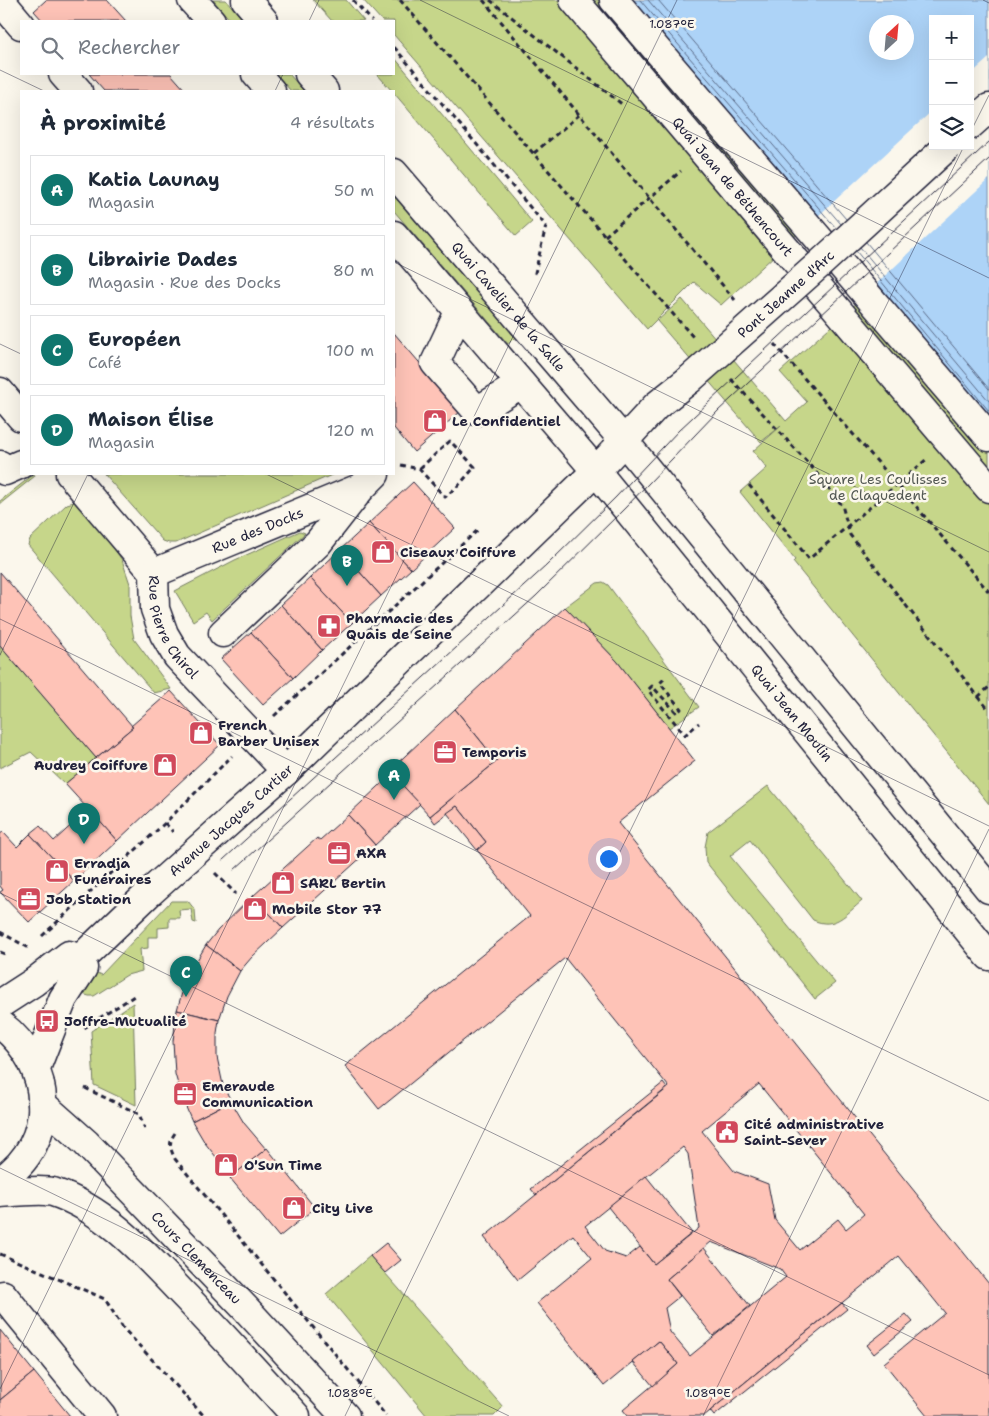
<!DOCTYPE html>
<html lang="fr">
<meta charset="utf-8">
<style>
:root{--surface:#fff;--page:#f6f6f7;--text:#1f2937;--muted:#747a83;--line:#e0e1e3;--accent:#0f766e}
body{margin:0;font-family:"Shantell Sans",sans-serif;background:var(--page);color:var(--text)}
.controls{position:absolute;right:15px;top:15px;display:grid;overflow:hidden;border-radius:0px;box-shadow:0 5px 20px #0002}
.controls button{width:45px;height:45px;display:grid;place-items:center;padding:0;border:0;border-bottom:1px solid var(--line);background:var(--surface);color:var(--text);font:25px sans-serif}
.compass{position:absolute;left:869px;top:15px;width:45px;height:45px;border-radius:50%;background:var(--surface);box-shadow:0 5px 20px #0002;rotate:26deg}
.you{position:absolute;left:608px;top:858px;width:18px;height:18px;margin:-12px;border:4px solid #fff;border-radius:50%;background:#1a73e8;box-shadow:0 0 0 8px #1a73e833}
.badge{display:grid;place-items:center;width:32px;height:32px;border-radius:50%;background:var(--accent);color:#fff;font-size:16px;font-weight:700}
.pin{position:absolute;translate:-50% -41px;filter:drop-shadow(0 1px 2px #0008)}
.pin::after{content:'';position:absolute;top:26px;width:18px;height:15px;background:inherit;clip-path:polygon(0 0,100% 0,50% 100%)}
.list{margin:0;padding:0;list-style:none}
h2{display:flex;justify-content:space-between;align-items:center;height:65px;margin:0;padding:0 20px;font-size:21px}
h2 small{font-size:16px;font-weight:400;color:var(--muted)}
.list li{display:grid;grid-template-columns:32px 1fr auto;gap:15px;align-items:center;box-sizing:border-box;height:70px;margin:0 10px 10px;padding:0 10px;border:1px solid var(--line);border-radius:0px}
.list b{display:block;font-size:19px;white-space:nowrap}
.list p{margin:0;font-size:16px;white-space:nowrap;color:var(--muted)}
.list em{font-size:16px;font-style:normal;color:var(--muted)}
.icon{flex:none;width:28px;height:28px;fill:none;stroke:currentColor;stroke-width:2;stroke-linecap:round;stroke-linejoin:round}
.map{position:relative;flex:none;width:989px;height:1416px;overflow:hidden}
.search{position:absolute;background:var(--surface);box-shadow:0 5px 20px #0002;left:20px;top:20px;width:375px;height:55px;display:flex;align-items:center;gap:12px;box-sizing:border-box;padding:0 18px;border-radius:0px;color:var(--muted);font-size:19px}
.panel{position:absolute;background:var(--surface);box-shadow:0 5px 20px #0002;left:20px;top:90px;width:375px;height:385px;border-radius:0px}
.map>svg:first-child{display:block}
.green{fill:#c6d68a;stroke:#747c62}
.water{fill:#add3f7;stroke:#758cac;fill-rule:evenodd}
.pier{fill:#fbf7ec}
.lines{fill:none;stroke-linecap:round;stroke-linejoin:round}
.shore{stroke:#5a6986;stroke-width:1}
.building{fill:#fec3b7;stroke:#22223b;fill-rule:evenodd}
.street-casing{stroke:#22223b;stroke-width:31}
.secondary-casing{stroke:#22223b;stroke-width:31}
.path{stroke:#22223b;stroke-width:3;stroke-dasharray:5 4;stroke-linecap:butt}
.street{stroke:#fbf7ec;stroke-width:28}
.secondary{stroke:#fbf7ec;stroke-width:28}
.tram{stroke:#22223b;stroke-width:1}
.secondary-bridge-casing{stroke:#22223b;stroke-width:31;stroke-linecap:butt}
.secondary-bridge{stroke:#fbf7ec;stroke-width:28}
.ticks{fill:none;stroke:#22223b;stroke-width:1;stroke-opacity:0.45}
.labels{text-anchor:middle;dominant-baseline:central;stroke-width:5;stroke-linejoin:round;paint-order:stroke}
.street-label{font-size:14px;fill:#22223b;stroke:#fbf7ec}
.poi-label{font-size:14px;font-weight:bold;fill:#22223b;stroke:#fbf7ec;text-anchor:start}
.park-label{font-size:14px;fill:#535853;stroke:#fbf7ec}
.ticks-label{font-size:12px;text-anchor:middle;fill:#22223b;stroke:#fbf7ec;stroke-width:5;stroke-linejoin:round;paint-order:stroke}
</style>
<div class="map">
<svg width="989" height="1416" viewBox="0 0 989 1416">
<rect width="100%" height="100%" fill="#fbf7ec"/>
<filter id="ink" filterUnits="userSpaceOnUse"><feTurbulence type="fractalNoise" baseFrequency=".02" numOctaves="2"/><feDisplacementMap in="SourceGraphic" scale="10" xChannelSelector="R" yChannelSelector="G"/><feConvolveMatrix kernelMatrix="1 2 1 2 8 2 1 2 1" color-interpolation-filters="sRGB"/></filter>
<g filter="url(#ink)">
<g class="green">
<polygon points="213,0 226,0 244,21 231,21"/>
<polygon points="313,0 346,0 364,21 332,21"/>
<polygon points="363,0 633,0 818,215 721,305 694,282 647,329 394,35 394,21 382,21"/>
<polygon points="394,57 532,222 516,236 394,93 394,91 392,91 377,74 394,74"/>
<polygon points="276,74 289,74 304,91 291,91"/>
<polygon points="394,196 515,337 508,344 394,211"/>
<polygon points="878,284 989,419 989,804 793,562 795,560 740,492 767,468 753,451 781,426 761,442 657,321 682,299 786,421 807,402 780,372"/>
<polygon points="34,474 35,476 0,504 0,501"/>
<polygon points="104,474 334,474 176,543 169,543 163,541"/>
<polygon points="74,502 108,540 122,560 130,584 130,616 134,639 171,689 154,693 28,545 30,539 67,504"/>
<polygon points="300,531 305,533 212,620 206,612 193,621 175,591 235,560"/>
<polygon points="603,582 608,585 699,707 669,728 617,661 565,607 597,583"/>
<polygon points="0,646 96,758 65,784 31,752 0,768"/>
<path d="M768,786l94,115c-16,13 -27,29 -49,19l-63,-80 -20,16 105,127 -20,16 -109,-137 -1,-15 3,-15z"/>
<polygon points="171,901 188,901 195,910 196,923 193,922 191,909 179,910 180,918 169,918 169,927 158,928 158,937 148,937 148,948 140,949 142,971 127,975 94,996 89,996 79,993 95,972 101,975"/>
<polygon points="133,1003 136,1105 94,1085 91,1031"/>
<polygon points="370,1256 503,1407 494,1416 427,1416 326,1294"/>
</g>
<path class="water" d="M633,0h356v419l-111,-135zM933,19h37v127h-37zM876,22h30v30h-30z"/>
<polygon class="pier" points="989,58 989,179 875,285 817,217 933,110 933,146 970,146 970,75"/>
<g class="lines">
<g class="shore">
<polyline points="640,0 836,228"/>
<polyline points="648,0 841,224"/>
<polyline points="658,0 846,219"/>
<polyline points="866,242 989,389"/>
<polyline points="860,247 989,401"/>
<polyline points="856,251 989,411"/>
</g>
</g>
<g class="building">
<polygon points="46,0 107,0 126,21 43,21 34,11"/>
<polygon points="89,74 171,74 186,91 104,91"/>
<polygon points="394,333 461,411 414,452 394,428"/>
<polygon points="413,482 455,528 411,569 369,523"/>
<polygon points="369,523 411,569 381,596 340,550"/>
<polygon points="340,550 381,596 352,623 310,578"/>
<polygon points="0,572 133,727 96,758 0,646"/>
<polygon points="310,578 352,623 322,650 281,605"/>
<polygon points="281,605 322,650 293,678 251,632"/>
<path d="M565,607l52,54 78,100 -77,62 371,461v132h-62l-43,-53 61,-50 -46,-57 -195,160h-76l-5,-6 55,-46 -19,-23 -55,45 -67,-83 55,-45 -19,-23 -55,45 -34,-43 185,-150 -104,-129 -186,151 -34,-43 185,-150 -53,-66 9,-8 -29,-36 -22,17 -5,-7 67,-55 -42,-52zM759,1084l105,130 -18,15 -8,-10 -38,31 -25,-30 -7,-36 -34,-13 -32,-40zM683,1147l5,7 11,74 -45,36 -14,-17 -14,11 -21,-7 -20,-25zM711,1242l69,27 6,8 -96,79 -20,-24 -5,-24 15,-12 -13,-17z"/>
<polygon points="251,632 293,678 263,705 221,659"/>
<polygon points="171,691 220,745 117,841 65,784 133,727 131,726"/>
<polygon points="455,709 497,761 430,816 389,771"/>
<polygon points="392,774 420,804 375,845 348,815"/>
<polygon points="457,806 486,842 477,850 447,813"/>
<polygon points="89,809 117,841 74,881 30,834 40,826 54,841"/>
<polygon points="348,815 375,845 283,928 253,896 317,838 320,840"/>
<polygon points="3,832 17,847 30,834 74,881 29,922 0,892 3,890 0,886 0,834"/>
<polygon points="253,896 283,928 252,957 240,971 206,945 218,930"/>
<polygon points="206,945 240,971 227,996 219,1020 177,1010 186,979"/>
<polygon points="177,1010 219,1020 217,1033 217,1057 223,1085 231,1101 192,1121 182,1098 175,1074 173,1041"/>
<polygon points="663,1083 667,1088 536,1195 531,1189"/>
<polygon points="231,1101 244,1123 266,1149 232,1177 205,1143 192,1121"/>
<polygon points="267,1148 315,1208 279,1237 230,1178"/>
<polygon points="646,1176 692,1233 654,1264 608,1207"/>
<polygon points="386,1243 401,1260 385,1273 370,1256"/>
<polygon points="704,1248 750,1306 713,1336 667,1279"/>
<polygon points="842,1303 847,1309 714,1416 710,1411"/>
<polygon points="906,1314 913,1322 874,1354 867,1345"/>
<polygon points="0,1330 34,1372 0,1400"/>
<polygon points="659,1341 678,1364 653,1386 633,1362"/>
<polygon points="34,1372 65,1410 70,1416 2,1416 0,1414 0,1400"/>
</g>
<g class="lines">
<defs>
<g id="street">
<polyline points="0,0 21,25"/>
<path id="s1" d="M574,0l415,488"/>
<polyline points="614,0 989,437"/>
<polyline points="63,74 78,91"/>
<polyline points="459,312 435,363 477,411 521,384"/>
<polyline points="0,392 21,417"/>
<polyline points="0,465 5,471 21,464"/>
<path id="s2" d="M70,474l84,99 1,36 9,25 13,22 109,115"/>
<path id="s3" d="M154,573l208,-86 13,-13"/>
<polyline points="223,633 318,543 361,488"/>
<polyline points="3,1295 102,1416"/>
</g>
<g id="secondary">
<polyline points="192,0 211,21"/>
<polyline points="246,0 264,21"/>
<polyline points="256,74 271,91"/>
<polyline points="309,74 324,91"/>
<polyline points="970,125 989,108"/>
<path id="s4" d="M394,173l230,268 365,448"/>
<path id="s5" d="M394,235l202,236 393,485"/>
<path id="s6" d="M80,959l68,-65 138,-123 310,-300 60,-65 34,-27"/>
<polyline points="0,1004 34,982 69,955 80,959 83,968 63,999 36,1068"/>
<path d="M0,1024c54,41 59,118 0,157"/>
<path id="s7" d="M42,1104l44,39 160,166 99,107"/>
<path d="M0,1193c13,-1 43,-4 53,-1 55,18 95,66 134,106 37,39 73,78 109,118"/>
</g>
</defs>
<use href="#street" class="street-casing"/>
<use href="#secondary" class="secondary-casing"/>
<g class="path">
<polyline points="353,0 372,21"/>
<polyline points="400,0 693,337"/>
<polyline points="483,0 735,300"/>
<polyline points="490,0 623,105"/>
<polyline points="394,47 546,226 534,277"/>
<polyline points="534,153 579,115"/>
<polyline points="605,236 681,171"/>
<polyline points="774,344 897,484 989,592"/>
<polyline points="731,379 810,465 842,505 850,535 989,710"/>
<polyline points="401,465 419,469 445,497 458,486 475,467 450,441 419,469"/>
<polyline points="749,485 809,559 927,459"/>
<polyline points="664,679 660,683 681,709 677,713 652,686 648,690 685,735 699,723"/>
<polyline points="978,697 989,687"/>
<polyline points="274,716 479,529"/>
<polyline points="165,823 173,832"/>
<polyline points="215,873 236,894"/>
<polyline points="0,932 29,948"/>
<polyline points="42,936 165,823 232,756"/>
<polyline points="0,952 5,954"/>
<polyline points="84,1028 134,996"/>
<polyline points="85,1088 139,1114 145,1129"/>
<path d="M175,1133c-7,10 -5,15 0,26l211,257"/>
<polyline points="0,1254 105,1299 123,1328 204,1416"/>
</g>
<use href="#street" class="street"/>
<use href="#secondary" class="secondary"/>
<g class="tram">
<polyline points="223,860 546,566 616,497 679,430 989,142"/>
<polyline points="234,870 536,596 625,508 718,411 989,159"/>
</g>
<defs>
<g id="secondary-bridge">
<path id="s8" d="M690,379l133,-118 125,-115"/>
</g>
</defs>
<use href="#secondary-bridge" class="secondary-bridge-casing"/>
<use href="#secondary-bridge" class="secondary-bridge"/>
</g>
</g>
<path class="ticks" d="M420,0l569,278M983,0l6,3M309,21l10,-21M0,70l44,21M275,91l8,-17M970,133l19,-38M394,262l595,290M0,344l21,10M266,474l723,352M0,619l989,482M0,655l88,-181M0,893l989,482M0,1168l509,248M0,1389l677,-1389M345,1416l619,-1270M703,1416l286,-587"/>
<defs>
<symbol id="shop-square" viewBox="-11 -11 22 22"><rect x="-9" y="-9" width="18" height="18" rx="4" fill="#d1495b" stroke="#fbf7ec"/><path d="M-5-2.5h2.3a2.7 3.5 0 0 1 5.4 0H5L5.5 6h-11ZM-1.5-2.5h3a1.5 2.3 0 0 0-3 0Z" fill="#fff"/></symbol>
<symbol id="pharmacy-square" viewBox="-11 -11 22 22"><rect x="-9" y="-9" width="18" height="18" rx="4" fill="#d1495b" stroke="#fbf7ec"/><path d="M-2-6h4v4h4v4h-4v4h-4v-4h-4v-4h4Z" fill="#fff"/></symbol>
<symbol id="office-square" viewBox="-11 -11 22 22"><rect x="-9" y="-9" width="18" height="18" rx="4" fill="#d1495b" stroke="#fbf7ec"/><path d="M-6-3h4V-5.5h4V-3h4V5H-6ZM-1-4.5V-3h2v-1.5ZM-6 0V1H6V0Z" fill="#fff"/></symbol>
<symbol id="bus-square" viewBox="-11 -11 22 22"><rect x="-9" y="-9" width="18" height="18" rx="4" fill="#d1495b" stroke="#fbf7ec"/><path d="M-5-6H5V4H4V6H2V4H-2V6H-4V4H-5ZM-3.5-4V0h7V-4ZM-3.5 1.2v1.5H-2V1.2ZM2 1.2v1.5H3.5V1.2Z" fill="#fff"/></symbol>
<symbol id="civic-square" viewBox="-11 -11 22 22"><rect x="-9" y="-9" width="18" height="18" rx="4" fill="#d1495b" stroke="#fbf7ec"/><path d="M-.6-6.5H3V-4.5H.6V-3L4-1V1h2V6H-6V1h2V-1L-.6-3ZM-1.2 2.5V6h2.4V2.5Z" fill="#fff"/></symbol>
</defs>
<g fill-rule="evenodd">
<use href="#shop-square" x="421" y="407" width="28" height="28"/>
<use href="#shop-square" x="369" y="538" width="28" height="28"/>
<use href="#pharmacy-square" x="315" y="612" width="28" height="28"/>
<use href="#shop-square" x="187" y="719" width="28" height="28"/>
<use href="#office-square" x="431" y="738" width="28" height="28"/>
<use href="#shop-square" x="151" y="751" width="28" height="28"/>
<use href="#office-square" x="325" y="839" width="28" height="28"/>
<use href="#shop-square" x="43" y="857" width="28" height="28"/>
<use href="#shop-square" x="269" y="869" width="28" height="28"/>
<use href="#office-square" x="15" y="885" width="28" height="28"/>
<use href="#shop-square" x="241" y="895" width="28" height="28"/>
<use href="#bus-square" x="33" y="1007" width="28" height="28"/>
<use href="#office-square" x="171" y="1080" width="28" height="28"/>
<use href="#civic-square" x="713" y="1118" width="28" height="28"/>
<use href="#shop-square" x="212" y="1151" width="28" height="28"/>
<use href="#shop-square" x="280" y="1194" width="28" height="28"/>
</g>
<g class="labels">
<g class="street-label">
<text stroke="none"><textPath href="#s1" startOffset="245">Quai Jean de Béthencourt</textPath></text>
<text stroke="none"><textPath href="#s8" startOffset="128">Pont Jeanne d'Arc</textPath></text>
<text stroke="none"><textPath href="#s4" startOffset="176">Quai Cavelier de la Salle</textPath></text>
<text stroke="none"><textPath href="#s3" startOffset="112">Rue des Docks</textPath></text>
<text stroke="none"><textPath href="#s2" startOffset="189">Rue Pierre Chirol</textPath></text>
<text stroke="none"><textPath href="#s5" startOffset="622">Quai Jean Moulin</textPath></text>
<text stroke="none"><textPath href="#s6" startOffset="205">Avenue Jacques Cartier</textPath></text>
<text stroke="none"><textPath href="#s7" startOffset="218">Cours Clemenceau</textPath></text>
</g>
<g class="poi-label">
<text x="452" y="421">Le Confidentiel</text>
<text x="400" y="552">Ciseaux Coiffure</text>
<text x="346" y="618">Pharmacie des<tspan x="346" dy="16">Quais de Seine</tspan></text>
<text x="218" y="725">French<tspan x="218" dy="16">Barber Unisex</tspan></text>
<text x="462" y="752">Temporis</text>
<text x="148" y="765" text-anchor="end">Audrey Coiffure</text>
<text x="356" y="853">AXA</text>
<text x="74" y="863">Erradja<tspan x="74" dy="16">Funéraires</tspan></text>
<text x="300" y="883">SARL Bertin</text>
<text x="46" y="899">Job Station</text>
<text x="272" y="909">Mobile Stor 77</text>
<text x="64" y="1021">Joffre-Mutualité</text>
<text x="202" y="1086">Emeraude<tspan x="202" dy="16">Communication</tspan></text>
<text x="744" y="1124">Cité administrative<tspan x="744" dy="16">Saint-Sever</tspan></text>
<text x="244" y="1165">O'Sun Time</text>
<text x="312" y="1208">City Live</text>
</g>
<g class="park-label">
<text x="878" y="479">Square Les Coulisses<tspan x="878" dy="16">de Claquedent</tspan></text>
</g>
</g>
<g class="ticks-label">
<text x="672" y="28">1.087°E</text>
<text x="350" y="1397">1.088°E</text>
<text x="708" y="1397">1.089°E</text>
</g>
</svg>
<div class="controls">
<button>+</button>
<button>−</button>
<button><svg class="icon" aria-label="layers" viewBox="0 0 24 24"><path d="M12 4l9 5-9 5-9-5zM3 14l9 5 9-5"/></svg></button>
</div>
<svg class="compass" viewBox="-18 -18 36 36"><path d="M0-13l5 13h-10z" fill="#e53935"/><path d="M0 13l5-13h-10z" fill="#747a83"/></svg>
<div class="you"></div>
<div class="pin badge" style="left:394px;top:800px">A</div>
<div class="pin badge" style="left:347px;top:586px">B</div>
<div class="pin badge" style="left:186px;top:997px">C</div>
<div class="pin badge" style="left:84px;top:844px">D</div>
<div class="search"><svg class="icon" aria-label="search" viewBox="0 0 24 24"><circle cx="10" cy="10" r="6"/><path d="M15 15l6 6"/></svg>Rechercher</div>
<section class="panel">
<h2>À proximité<small>4 résultats</small></h2>
<ul class="list">
<li><span class="badge">A</span><div><b>Katia Launay</b><p>Magasin</p></div><em>50 m</em></li>
<li><span class="badge">B</span><div><b>Librairie Dades</b><p>Magasin · Rue des Docks</p></div><em>80 m</em></li>
<li><span class="badge">C</span><div><b>Européen</b><p>Café</p></div><em>100 m</em></li>
<li><span class="badge">D</span><div><b>Maison Élise</b><p>Magasin</p></div><em>120 m</em></li>
</ul>
</section>
</div>
